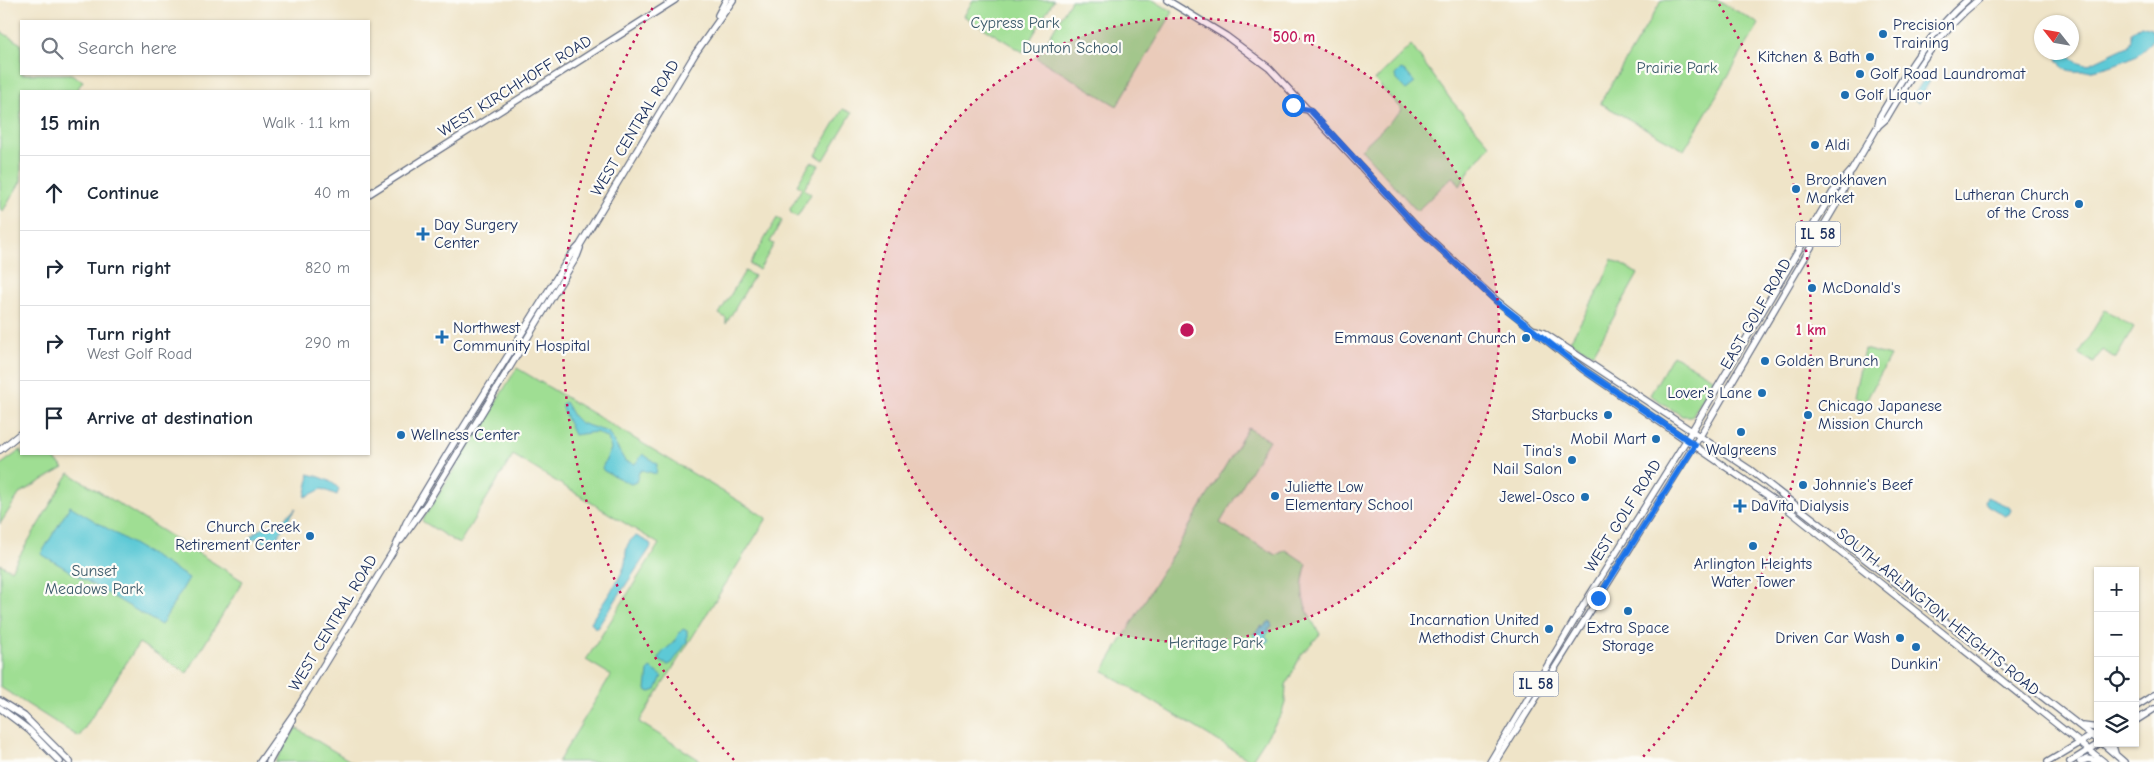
<!DOCTYPE html>
<meta charset="utf-8">
<style>
:root{--surface:#fff;--page:#f6f6f7;--text:#1f2937;--muted:#747a83;--line:#e0e1e3}
body{margin:0;font-family:"Comic Neue",sans-serif;background:var(--page);color:var(--text)}
.controls{position:absolute;right:15px;bottom:15px;display:grid;overflow:hidden;border-radius:0px;box-shadow:0 1px 4px #0004}
.controls button{width:45px;height:45px;display:grid;place-items:center;padding:0;border:0;border-bottom:1px solid var(--line);background:var(--surface);color:var(--text);font:25px sans-serif}
.compass{position:absolute;left:2034px;top:15px;width:45px;height:45px;border-radius:50%;background:var(--surface);box-shadow:0 1px 4px #0004;rotate:301deg}
.stop{position:absolute;width:15px;height:15px;margin:-11px;border:4px solid #1a73e8;border-radius:50%;background:#fff}
.stop.end{background:#1a73e8;border-color:#fff;box-shadow:0 1px 5px #0008}
.list{margin:0;padding:0;list-style:none}
h2{display:flex;justify-content:space-between;align-items:center;height:65px;margin:0;padding:0 20px;font-size:21px}
h2 small{font-size:16px;font-weight:400;color:var(--muted)}
.list li{display:grid;grid-template-columns:32px 1fr auto;gap:15px;align-items:center;box-sizing:border-box;height:75px;padding:0 20px;border-top:1px solid var(--line)}
.list b{display:block;font-size:19px;white-space:nowrap}
.list p{margin:0;font-size:16px;white-space:nowrap;color:var(--muted)}
.list em{font-size:16px;font-style:normal;color:var(--muted)}
.icon{flex:none;width:28px;height:28px;fill:none;stroke:currentColor;stroke-width:2;stroke-linecap:round;stroke-linejoin:round}
.map{position:relative;flex:none;width:2154px;height:762px;overflow:hidden}
.search{position:absolute;background:var(--surface);box-shadow:0 1px 4px #0004;left:20px;top:20px;width:350px;height:55px;display:flex;align-items:center;gap:12px;box-sizing:border-box;padding:0 18px;border-radius:0px;color:var(--muted);font-size:19px}
.panel{position:absolute;background:var(--surface);box-shadow:0 1px 4px #0004;left:20px;top:90px;width:350px;height:365px;border-radius:0px}
.map>svg:first-child{display:block}
.green{fill:#9fde93;stroke:#5d8678}
.water{fill:#5dc9d6;stroke:#3c7c9a}
.lines{fill:none;stroke-linecap:round;stroke-linejoin:round}
.major-casing{stroke:#656e83;stroke-width:8}
.major{stroke:#fff;stroke-width:5.5}
.route{stroke:#1a73e8;stroke-width:6}
.ring{fill:none;stroke:#c2185b;stroke-width:2.5;stroke-dasharray:2.5 5}
.poi-dot{fill:#1f6fb2;stroke:#fdfcf7;stroke-width:2}
.labels{text-anchor:middle;dominant-baseline:central;stroke-width:4.5;stroke-linejoin:round;paint-order:stroke}
.shield{fill:#fdfcf7;stroke:#5f6c8c;stroke-width:1}
.shield-label{font-size:15px;font-weight:bold;fill:#1b2f5e}
.park-label{font-size:16px;fill:#3c5b6b;stroke:#fdfcf7}
.poi-label{font-size:16px;fill:#1b2f5e;stroke:#fdfcf7;text-anchor:start}
.street-label{font-size:16px;fill:#1b2f5e;stroke:#fdfcf7}
.centre{fill:#c2185b;stroke:#fdfcf7;stroke-width:2.5}
.ring-label{font-size:15px;text-anchor:middle;font-weight:bold;fill:#c2185b;stroke:#fdfcf7;stroke-width:4.5;stroke-linejoin:round;paint-order:stroke}
</style>
<div class="map">
<svg width="2154" height="762" viewBox="0 0 2154 762">
<rect width="100%" height="100%" fill="#fdfcf7"/>
<filter id="ink" filterUnits="userSpaceOnUse"><feTurbulence type="fractalNoise" baseFrequency=".02" numOctaves="2"/><feDisplacementMap in="SourceGraphic" scale="10" xChannelSelector="R" yChannelSelector="G"/><feConvolveMatrix kernelMatrix="1 2 1 2 8 2 1 2 1" color-interpolation-filters="sRGB"/></filter>
<filter id="wash" filterUnits="userSpaceOnUse"><feTurbulence type="fractalNoise" baseFrequency=".0096" numOctaves="4" result="noise"/><feDisplacementMap in="SourceGraphic" scale="20" xChannelSelector="R" yChannelSelector="G"/><feGaussianBlur stdDeviation="1.12" result="paint"/><feColorMatrix in="noise" values="0 0 0 0 0 0 0 0 0 0 0 0 0 0 0 0 0 1.4 0 .05"/><feComposite in="paint" operator="in"/></filter>
<g filter="url(#wash)">
<rect width="100%" height="100%" fill="#efe4c8"/>
<g class="green">
<polygon points="973,0 1054,0 1023,52 964,16"/>
<polygon points="1071,0 1153,0 1173,12 1117,106 1037,58"/>
<polygon points="1662,0 1718,0 1759,24 1684,150 1600,103"/>
<polygon points="0,31 21,44 21,74 71,74 83,81 76,91 21,91 21,181 3,211 0,209"/>
<polygon points="1411,45 1451,100 1490,145 1469,171 1460,186 1453,176 1417,211 1361,149 1402,110 1375,80"/>
<polygon points="843,109 852,113 824,160 816,155"/>
<polygon points="811,162 819,165 804,189 811,194 797,217 791,213 790,209 802,188 797,185"/>
<polygon points="777,218 782,221 770,242 774,244 759,270 750,264"/>
<polygon points="1612,259 1638,274 1593,354 1570,341 1601,286"/>
<polygon points="745,271 754,276 726,324 726,318 719,314"/>
<polygon points="2105,310 2134,327 2116,358 2102,350 2094,363 2079,354"/>
<polygon points="1864,349 1890,356 1865,403 1854,396"/>
<polygon points="1673,355 1714,379 1692,416 1682,416 1650,395"/>
<polygon points="517,368 767,518 639,722 703,762 558,762 611,675 586,660 659,544 513,455 459,544 422,521"/>
<path d="M1248,428l21,12 -49,83 56,32 10,-5 21,14c-10,29 -2,46 13,70l-19,21 -15,30 -1,18 -4,12 -30,46 -148,-90z"/>
<polygon points="21,450 21,454 48,454 64,468 20,493 0,524 0,465"/>
<polygon points="69,473 243,581 187,673 139,643 79,737 0,687 0,564 11,570"/>
<polygon points="296,728 352,762 275,762"/>
</g>
<g class="water">
<path d="M2141,25l11,3 2,7c-2,6 -7,12 -12,16 -14,12 -63,27 -79,17l-6,-9 2,-4 7,-2 13,10 8,2 41,-19 3,-6v-8z"/>
<polygon points="1401,69 1405,71 1415,83 1406,90 1396,80 1395,75"/>
<polygon points="1926,76 1931,79 1918,102 1912,98"/>
<polygon points="565,402 573,416 580,423 608,432 625,461 635,464 643,454 657,464 656,474 642,470 639,472 636,482 631,484 604,471 602,468 611,449 608,438 596,432 574,435 562,408 562,404"/>
<path d="M308,474c10,2 24,6 31,15l-2,6 -15,-6 -17,8 4,-18z"/>
<polygon points="1987,497 2009,507 2011,510 2009,514 2005,516 1987,505 1985,501"/>
<polygon points="70,506 189,578 161,625 41,554"/>
<polygon points="296,508 273,544 270,545 256,538 238,551 257,531 265,527 279,524"/>
<path d="M636,536l14,7 1,4 -54,81h-2l-4,-6c9,-16 27,-38 33,-55 4,-11 -2,-23 12,-31z"/>
<polygon points="1270,621 1272,626 1268,629 1270,631 1267,634 1265,635 1269,640 1263,645 1253,635 1261,626 1263,627"/>
<path d="M683,629l4,2v11l-15,21 -4,2 -8,-4 -1,-3c3,-7 9,-10 14,-15 4,-5 5,-10 10,-14z"/>
<polygon points="651,668 662,676 656,690 650,692 646,690 648,671"/>
</g>
</g>
<g filter="url(#ink)">
<g class="lines">
<defs>
<g id="major">
<polyline points="1167,0 1226,36 1269,68 1416,226 1497,301 1584,370 1790,511 2104,762"/>
<polyline points="718,15 726,0"/>
<polyline points="1292,111 1297,108 1309,110"/>
<path d="M1878,126l2,-10c25,-42 50,-84 87,-116"/>
<polyline points="369,194 675,0"/>
<polyline points="1536,330 1544,333 1749,469 2098,740"/>
<polyline points="0,450 21,433"/>
<polyline points="401,540 428,502 577,256 580,248"/>
<polyline points="0,701 24,716 70,762"/>
<polyline points="2135,707 2154,695"/>
<polyline points="0,708 29,730 60,762"/>
<polyline points="2135,721 2154,709"/>
<polyline points="2083,726 2098,728"/>
<polyline points="2102,743 2124,762"/>
<polyline points="2112,743 2115,753"/>
<polyline points="260,762 295,712 395,548 406,523 458,436 570,256 580,245 695,54 733,0"/>
<polyline points="269,762 292,720"/>
<path d="M1490,762l93,-156 104,-167 146,-247 19,-22 26,-44 8,-7c26,-44 52,-87 92,-119"/>
<polyline points="1496,762 1700,436 1841,196 1849,176"/>
<polyline points="2048,762 2098,732"/>
<polyline points="2070,762 2100,743"/>
<polyline points="2080,762 2088,759 2102,762"/>
</g>
</defs>
<use href="#major" class="major-casing"/>
<use href="#major" class="major"/>
</g>
</g>
<g class="lines" filter="url(#ink)">
<polyline class="route" points="1293,105 1292,111 1297,108 1310,110 1416,226 1497,302 1584,370 1695,445 1598,598"/>
</g>
<circle cx="1187" cy="330" r="312" fill="#c2185b" fill-opacity=".12"/>
<g class="ring">
<circle cx="1187" cy="330" r="312"/>
<path d="M734 760A624 624 0 0 1 655 4M1719 4A624 624 0 0 1 1640 760"/>
</g>
<g class="poi-dot">
<circle cx="1883" cy="34" r="5"/>
<circle cx="1870" cy="57" r="5"/>
<circle cx="1860" cy="74" r="5"/>
<circle cx="1845" cy="95" r="5"/>
<circle cx="1815" cy="145" r="5"/>
<circle cx="1796" cy="189" r="5"/>
<circle cx="2079" cy="204" r="5"/>
<path d="M420.5 226.5h5v5h5v5h-5v5h-5v-5h-5v-5h5z"/>
<circle cx="1812" cy="288" r="5"/>
<path d="M439.5 329.5h5v5h5v5h-5v5h-5v-5h-5v-5h5z"/>
<circle cx="1526" cy="338" r="5"/>
<circle cx="1765" cy="361" r="5"/>
<circle cx="1762" cy="393" r="5"/>
<circle cx="1608" cy="415" r="5"/>
<circle cx="1808" cy="415" r="5"/>
<circle cx="1741" cy="432" r="5"/>
<circle cx="401" cy="435" r="5"/>
<circle cx="1656" cy="439" r="5"/>
<circle cx="1572" cy="460" r="5"/>
<circle cx="1803" cy="485" r="5"/>
<circle cx="1275" cy="496" r="5"/>
<circle cx="1585" cy="497" r="5"/>
<path d="M1737.5 498.5h5v5h5v5h-5v5h-5v-5h-5v-5h5z"/>
<circle cx="310" cy="536" r="5"/>
<circle cx="1753" cy="546" r="5"/>
<circle cx="1628" cy="611" r="5"/>
<circle cx="1549" cy="629" r="5"/>
<circle cx="1900" cy="638" r="5"/>
<circle cx="1916" cy="647" r="5"/>
</g>
<g class="labels">
<g class="shield">
<rect x="1795.5" y="221.5" width="45" height="25" rx="4"/>
<rect x="1513.5" y="671.5" width="45" height="25" rx="4"/>
</g>
<g class="shield-label">
<text x="1818" y="234">IL 58</text>
<text x="1536" y="684">IL 58</text>
</g>
<g class="park-label">
<text x="1015" y="23">Cypress Park</text>
<text x="1072" y="48">Dunton School</text>
<text x="1677" y="68">Prairie Park</text>
<text x="94" y="571">Sunset<tspan x="94" dy="18">Meadows Park</tspan></text>
<text x="1216" y="643">Heritage Park</text>
</g>
<g class="poi-label">
<text x="1893" y="25">Precision<tspan x="1893" dy="18">Training</tspan></text>
<text x="1860" y="57" text-anchor="end">Kitchen &amp; Bath</text>
<text x="1870" y="74">Golf Road Laundromat</text>
<text x="1855" y="95">Golf Liquor</text>
<text x="1825" y="145">Aldi</text>
<text x="1806" y="180">Brookhaven<tspan x="1806" dy="18">Market</tspan></text>
<text x="2069" y="195" text-anchor="end">Lutheran Church<tspan x="2069" dy="18">of the Cross</tspan></text>
<text x="434" y="225">Day Surgery<tspan x="434" dy="18">Center</tspan></text>
<text x="1822" y="288">McDonald's</text>
<text x="453" y="328">Northwest<tspan x="453" dy="18">Community Hospital</tspan></text>
<text x="1516" y="338" text-anchor="end">Emmaus Covenant Church</text>
<text x="1775" y="361">Golden Brunch</text>
<text x="1752" y="393" text-anchor="end">Lover's Lane</text>
<text x="1818" y="406">Chicago Japanese<tspan x="1818" dy="18">Mission Church</tspan></text>
<text x="1598" y="415" text-anchor="end">Starbucks</text>
<text x="411" y="435">Wellness Center</text>
<text x="1646" y="439" text-anchor="end">Mobil Mart</text>
<text x="1741" y="450" text-anchor="middle">Walgreens</text>
<text x="1562" y="451" text-anchor="end">Tina's<tspan x="1562" dy="18">Nail Salon</tspan></text>
<text x="1813" y="485">Johnnie's Beef</text>
<text x="1285" y="487">Juliette Low<tspan x="1285" dy="18">Elementary School</tspan></text>
<text x="1575" y="497" text-anchor="end">Jewel-Osco</text>
<text x="1751" y="506">DaVita Dialysis</text>
<text x="300" y="527" text-anchor="end">Church Creek<tspan x="300" dy="18">Retirement Center</tspan></text>
<text x="1753" y="564" text-anchor="middle">Arlington Heights<tspan x="1753" dy="18">Water Tower</tspan></text>
<text x="1539" y="620" text-anchor="end">Incarnation United<tspan x="1539" dy="18">Methodist Church</tspan></text>
<text x="1628" y="628" text-anchor="middle">Extra Space<tspan x="1628" dy="18">Storage</tspan></text>
<text x="1890" y="638" text-anchor="end">Driven Car Wash</text>
<text x="1916" y="664" text-anchor="middle">Dunkin'</text>
</g>
<g class="street-label">
<text transform="translate(515 86) rotate(-32)">WEST KIRCHHOFF ROAD</text>
<text transform="translate(635 128) rotate(-59)">WEST CENTRAL ROAD</text>
<text transform="translate(1756 314) rotate(-60)">EAST GOLF ROAD</text>
<text transform="translate(1623 516) rotate(-58)">WEST GOLF ROAD</text>
<text transform="translate(1938 612) rotate(39)">SOUTH ARLINGTON HEIGHTS ROAD</text>
<text transform="translate(333 623) rotate(-59)">WEST CENTRAL ROAD</text>
</g>
</g>
<circle cx="1187" cy="330" r="8" class="centre"/>
<g class="ring-label">
<text x="1294" y="42">500 m</text>
<text x="1811" y="335">1 km</text>
</g>
</svg>
<div class="controls">
<button>+</button>
<button>−</button>
<button><svg class="icon" aria-label="locate" viewBox="0 0 24 24"><circle cx="12" cy="12" r="6"/><path d="M12 2v4M12 18v4M2 12h4M18 12h4"/></svg></button>
<button><svg class="icon" aria-label="layers" viewBox="0 0 24 24"><path d="M12 4l9 5-9 5-9-5zM3 14l9 5 9-5"/></svg></button>
</div>
<svg class="compass" viewBox="-18 -18 36 36"><path d="M0-13l5 13h-10z" fill="#e53935"/><path d="M0 13l5-13h-10z" fill="#747a83"/></svg>
<div class="stop" style="left:1293px;top:105px"></div>
<div class="stop end" style="left:1598px;top:598px"></div>
<div class="search"><svg class="icon" aria-label="search" viewBox="0 0 24 24"><circle cx="10" cy="10" r="6"/><path d="M15 15l6 6"/></svg>Search here</div>
<section class="panel">
<h2>15 min<small>Walk · 1.1 km</small></h2>
<ul class="list">
<li><svg class="icon" aria-label="ahead" viewBox="0 0 24 24"><path d="M12 20V5M6 11l6-6 6 6"/></svg><div><b>Continue</b></div><em>40 m</em></li>
<li><svg class="icon" aria-label="right" viewBox="0 0 24 24"><path d="M7 20v-9h11M14 6l5 5-5 5"/></svg><div><b>Turn right</b></div><em>820 m</em></li>
<li><svg class="icon" aria-label="right" viewBox="0 0 24 24"><path d="M7 20v-9h11M14 6l5 5-5 5"/></svg><div><b>Turn right</b><p>West Golf Road</p></div><em>290 m</em></li>
<li><svg class="icon" aria-label="arrive" viewBox="0 0 24 24"><path d="M6 21V4h12l-3 4 3 4H6"/></svg><div><b>Arrive at destination</b></div></li>
</ul>
</section>
</div>
